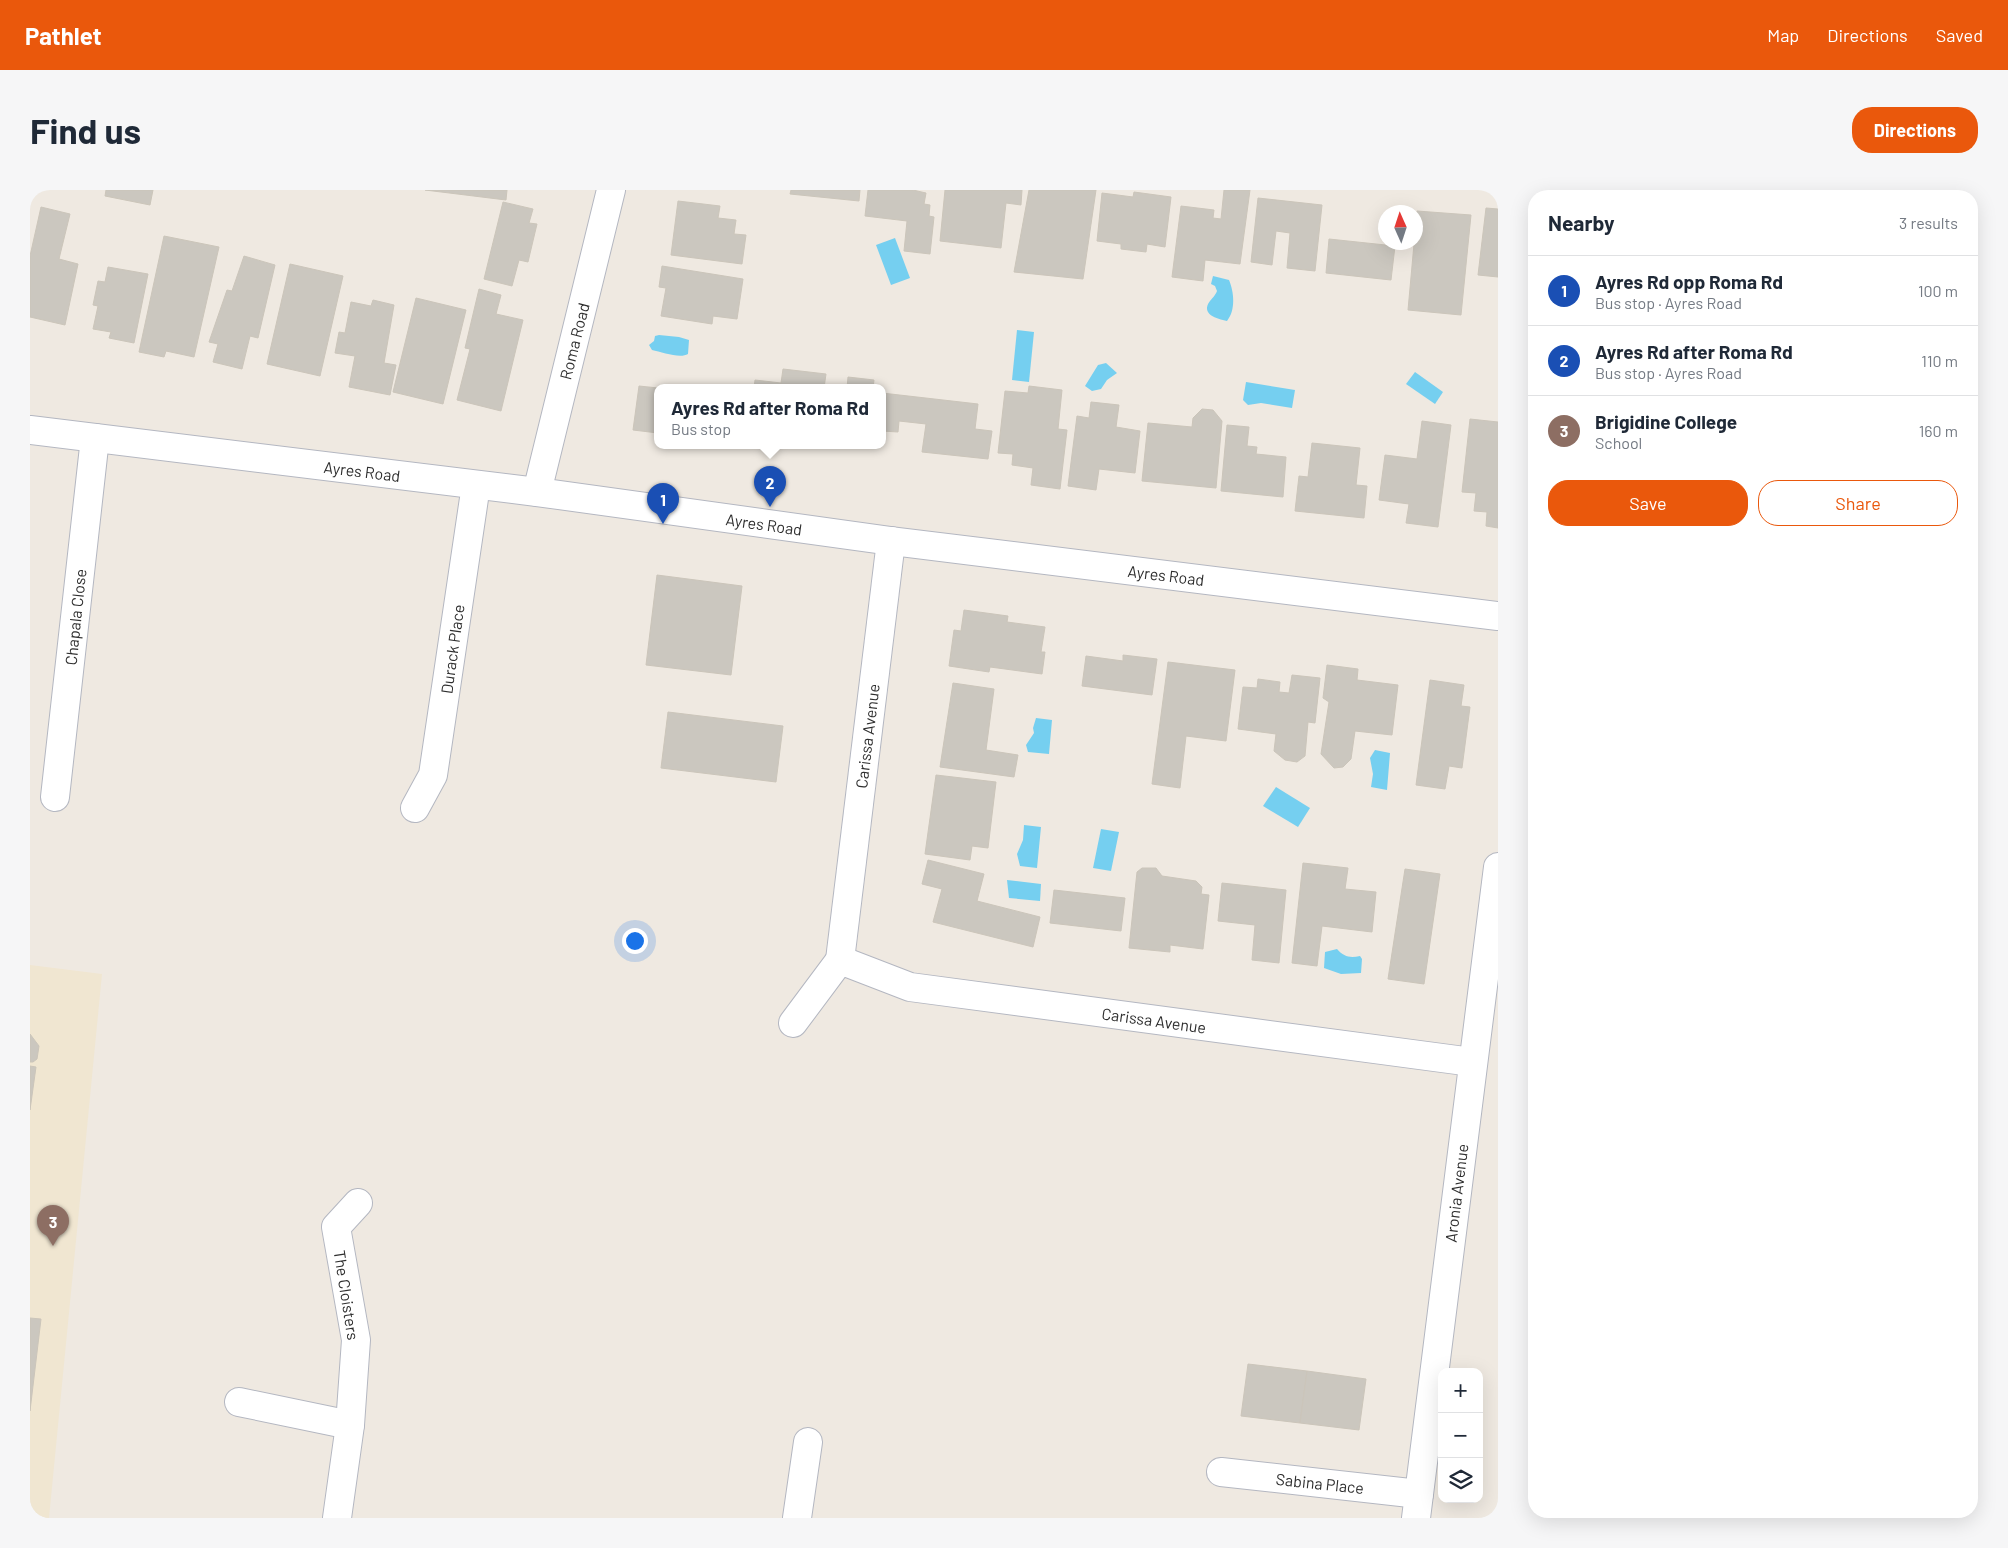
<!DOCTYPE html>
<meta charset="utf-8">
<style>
:root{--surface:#fff;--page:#f6f6f7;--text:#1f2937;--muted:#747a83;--line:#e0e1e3;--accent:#ea580c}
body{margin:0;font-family:Barlow,sans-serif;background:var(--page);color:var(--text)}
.controls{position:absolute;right:15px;bottom:15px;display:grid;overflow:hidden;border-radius:10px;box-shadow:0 5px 20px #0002}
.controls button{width:45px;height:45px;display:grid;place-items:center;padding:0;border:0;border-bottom:1px solid var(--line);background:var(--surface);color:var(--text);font:25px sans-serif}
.compass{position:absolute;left:1348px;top:15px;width:45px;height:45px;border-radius:50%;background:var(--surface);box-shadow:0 5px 20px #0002;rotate:357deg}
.you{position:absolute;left:604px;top:750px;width:18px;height:18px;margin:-12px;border:4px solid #fff;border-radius:50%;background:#1a73e8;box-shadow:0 0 0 8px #1a73e833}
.badge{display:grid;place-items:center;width:32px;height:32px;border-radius:50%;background:var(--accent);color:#fff;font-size:16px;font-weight:700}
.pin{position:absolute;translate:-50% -41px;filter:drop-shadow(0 1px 2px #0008)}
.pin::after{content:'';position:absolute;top:26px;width:18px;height:15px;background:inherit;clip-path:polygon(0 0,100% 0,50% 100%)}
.popup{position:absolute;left:624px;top:194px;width:232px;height:65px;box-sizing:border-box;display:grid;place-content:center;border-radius:10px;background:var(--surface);filter:drop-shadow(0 1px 4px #0005);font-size:16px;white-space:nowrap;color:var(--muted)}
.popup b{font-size:19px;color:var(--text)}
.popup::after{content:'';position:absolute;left:50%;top:100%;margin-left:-10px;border:10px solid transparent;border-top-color:var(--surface)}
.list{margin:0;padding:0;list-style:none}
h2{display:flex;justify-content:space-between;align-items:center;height:65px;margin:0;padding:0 20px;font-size:21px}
h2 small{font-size:16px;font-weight:400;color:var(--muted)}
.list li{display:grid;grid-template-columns:32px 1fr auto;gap:15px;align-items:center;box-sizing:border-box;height:70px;padding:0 20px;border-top:1px solid var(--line)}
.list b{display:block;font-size:19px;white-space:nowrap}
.list p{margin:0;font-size:16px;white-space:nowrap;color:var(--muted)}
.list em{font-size:16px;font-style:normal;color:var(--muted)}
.actions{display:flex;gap:10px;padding:15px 20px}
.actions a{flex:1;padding:11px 0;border:1px solid var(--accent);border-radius:20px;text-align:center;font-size:18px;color:var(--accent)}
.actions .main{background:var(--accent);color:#fff}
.icon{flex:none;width:28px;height:28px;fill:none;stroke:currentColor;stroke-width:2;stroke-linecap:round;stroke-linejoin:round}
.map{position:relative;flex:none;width:1468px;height:1328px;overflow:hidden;border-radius:20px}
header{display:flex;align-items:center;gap:30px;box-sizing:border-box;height:70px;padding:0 25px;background:var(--accent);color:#fff}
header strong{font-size:24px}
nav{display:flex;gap:28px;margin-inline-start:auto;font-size:18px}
.intro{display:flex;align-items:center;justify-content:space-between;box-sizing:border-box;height:120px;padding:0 30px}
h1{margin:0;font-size:35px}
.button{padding:12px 22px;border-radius:20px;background:var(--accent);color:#fff;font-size:18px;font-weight:700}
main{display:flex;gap:30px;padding:0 30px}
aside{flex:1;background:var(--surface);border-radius:20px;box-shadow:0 5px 20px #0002}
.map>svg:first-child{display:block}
.education{fill:#f0e6d1}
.water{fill:#75cff0}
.building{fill:#cbc7bf;stroke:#cbc5ba}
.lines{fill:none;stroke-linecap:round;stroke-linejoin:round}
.minor-casing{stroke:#b4b7c1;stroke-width:30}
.minor{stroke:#fff;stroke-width:28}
.labels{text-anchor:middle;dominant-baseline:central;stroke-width:4.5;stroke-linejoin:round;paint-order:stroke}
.street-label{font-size:16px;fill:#2e2e2e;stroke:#fff}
</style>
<header>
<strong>Pathlet</strong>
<nav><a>Map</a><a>Directions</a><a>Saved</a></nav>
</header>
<div class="intro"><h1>Find us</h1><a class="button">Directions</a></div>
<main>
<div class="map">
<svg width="1468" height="1328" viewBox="0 0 1468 1328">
<rect width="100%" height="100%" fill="#efe9e1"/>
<polygon class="education" points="0,775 72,784 19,1328 0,1328"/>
<g class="water">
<polygon points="865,48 880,88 861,95 846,55"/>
<path d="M1183,86l16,4c5,12 7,30 -2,41 -10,-2 -27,-7 -17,-20 3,-4 5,-5 7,-10l-2,-5 -4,-2z"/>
<polygon points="987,140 1004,142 999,192 982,190"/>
<path d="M629,145l20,2 10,3 -1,14c-8,5 -26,-2 -36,-4l-3,-5 5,-4 1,-5z"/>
<polygon points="1076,173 1087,183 1077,190 1071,199 1062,201 1055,196 1068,175"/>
<polygon points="1385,182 1413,202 1405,214 1376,194"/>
<polygon points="1216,192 1265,200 1262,218 1231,213 1218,215 1213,210"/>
<polygon points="1006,528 1022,530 1019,564 998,562 996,555 1004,543 1003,538"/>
<polygon points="1345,560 1360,563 1357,600 1341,597 1343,584 1340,568"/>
<polygon points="1246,597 1280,618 1268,637 1233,616"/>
<polygon points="994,635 1011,637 1007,678 990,676 987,664 993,650"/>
<polygon points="1071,639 1089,642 1081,681 1063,678"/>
<polygon points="977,690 1011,694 1010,711 979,708"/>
<path d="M1307,759c7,8 13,9 23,7l2,3 -1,14 -20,1 -17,-6 1,-16z"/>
</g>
<g class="building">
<polygon points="76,0 123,0 120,15 75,6"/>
<polygon points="395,0 477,0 476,10"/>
<polygon points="761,0 830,0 829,11 760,4"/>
<polygon points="838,0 883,0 896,3 894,14 900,15 899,26 904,27 900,64 874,61 877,31 835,26"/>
<polygon points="915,0 992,0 991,15 976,13 971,58 910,51"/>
<polygon points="999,0 1066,0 1053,89 984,82"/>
<polygon points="1194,0 1220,0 1210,74 1175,70 1173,91 1142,87 1151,16 1184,20 1183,28 1191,29"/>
<polygon points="1104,2 1141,7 1135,57 1117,54 1116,62 1091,59 1091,54 1067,51 1072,3 1103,7"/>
<polygon points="1228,8 1292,15 1285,81 1257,78 1260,43 1246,41 1242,75 1221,72"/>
<polygon points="648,11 690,16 688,28 706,30 704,44 716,45 712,74 641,65"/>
<polygon points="473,12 503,19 499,33 507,34 498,72 489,70 482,96 454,89"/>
<polygon points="11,17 40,24 29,69 48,74 35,135 0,127 0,66"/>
<polygon points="1456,18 1468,19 1468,87 1448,85"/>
<polygon points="1387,21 1441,25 1431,125 1378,120"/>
<polygon points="134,46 189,57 164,167 136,161 134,167 109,162"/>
<polygon points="1299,49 1365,56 1361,90 1296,83"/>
<polygon points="214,66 245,75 228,148 220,146 212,179 183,172 188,154 179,152 197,100 202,101"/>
<polygon points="260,74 313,86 290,186 237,174"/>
<polygon points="632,76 713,89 707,129 683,126 682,134 631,126 636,98 629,97"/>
<polygon points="78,77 118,84 104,153 79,148 81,142 63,139 68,116 63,115 68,91 75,92"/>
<polygon points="449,99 471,105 466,124 493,130 471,221 427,210 440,159 435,158"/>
<polygon points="386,108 436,120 413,214 363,202"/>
<polygon points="343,110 364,115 354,173 366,175 360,205 319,197 325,166 305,163 309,142 315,143 321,112 341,116"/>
<polygon points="753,179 796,184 794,198 724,198 725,190 751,193"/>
<polygon points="818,187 844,190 843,198 817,198"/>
<polygon points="609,196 628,198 628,243 603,240"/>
<polygon points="999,196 1032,200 1028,239 1037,240 1030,299 1001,295 1003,278 982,275 983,264 968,263 975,201 998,203"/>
<polygon points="852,203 948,214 945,239 962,241 958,269 892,262 896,234 869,231 868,242 852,241"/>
<polygon points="1061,212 1089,215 1086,237 1110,241 1105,283 1069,279 1066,300 1038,296 1047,226 1059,228"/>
<polygon points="1172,219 1183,220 1192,231 1186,298 1112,291 1118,233 1162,237 1163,228"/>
<polygon points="1440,229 1468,232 1468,338 1456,336 1457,322 1444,321 1446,303 1432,302"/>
<polygon points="1392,231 1421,235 1408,337 1376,333 1379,314 1349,310 1355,265 1387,269"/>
<polygon points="1197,235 1219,237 1217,256 1227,257 1226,264 1256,267 1253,307 1191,301"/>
<polygon points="1282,253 1330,258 1326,295 1337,296 1334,328 1265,321 1269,286 1278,287"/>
<polygon points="627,385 712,396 701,485 616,475"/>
<polygon points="934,420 978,426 977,432 1015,437 1011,462 1015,462 1012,484 960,477 959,482 919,476 924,440 931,441"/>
<polygon points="1093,465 1127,469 1122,505 1052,496 1056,466 1093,471"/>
<polygon points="1138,472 1205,480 1196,551 1156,546 1150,598 1122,594"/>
<polygon points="1297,475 1328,479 1327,490 1368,495 1362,545 1325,541 1321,569 1313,577 1304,578 1291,564 1299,512 1293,508"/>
<polygon points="1262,485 1290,488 1285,533 1278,532 1275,566 1267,572 1255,570 1244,561 1246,544 1208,539 1213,497 1227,498 1228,489 1250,492 1249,502 1259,503"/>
<polygon points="1400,490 1434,495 1431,516 1440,517 1432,578 1419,576 1415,599 1386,595"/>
<polygon points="923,493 964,499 956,560 988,565 984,587 910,577"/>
<polygon points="638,522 753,536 746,592 631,578"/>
<polygon points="906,585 966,592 958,658 942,656 940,670 895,664"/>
<polygon points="898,670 954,684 947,711 1010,727 1003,757 903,732 912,699 892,694"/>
<polygon points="1273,673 1318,678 1315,699 1346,702 1342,742 1292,736 1287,776 1262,773"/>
<polygon points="1112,678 1126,678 1132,686 1166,691 1172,697 1171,704 1179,705 1173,759 1140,755 1140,762 1099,758 1107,682"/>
<polygon points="1375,679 1410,684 1394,794 1358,789"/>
<polygon points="1192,693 1256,700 1249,773 1222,770 1225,735 1188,731"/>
<polygon points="1024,700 1095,708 1091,741 1020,733"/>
<polygon points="0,844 9,856 7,869 3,872 0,872"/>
<polygon points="0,876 6,877 0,920"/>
<polygon points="0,1128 11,1129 0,1221"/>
<polygon points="1218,1174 1277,1181 1270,1233 1211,1226"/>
<polygon points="1277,1181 1336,1189 1329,1240 1270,1233"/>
</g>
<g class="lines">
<defs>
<g id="minor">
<polyline points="0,240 507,302 861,351 1468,426"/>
<polyline points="507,302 581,0"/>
<polyline points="25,607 65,248"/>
<polyline points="385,618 403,585 446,295"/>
<polyline points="810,770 861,351"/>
<polyline points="763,833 810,770 880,797 1442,872"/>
<polyline points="209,1212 320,1235"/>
<polyline points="1191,1282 1389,1304"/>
<polyline points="307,1328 320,1235 326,1150 306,1037 328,1013"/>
<polyline points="767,1328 778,1252"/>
<polyline points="1386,1328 1468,677"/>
</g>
</defs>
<use href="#minor" class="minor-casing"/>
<use href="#minor" class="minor"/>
</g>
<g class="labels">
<g class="street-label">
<text transform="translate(544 151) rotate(-76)">Roma Road</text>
<text transform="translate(332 281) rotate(7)">Ayres Road</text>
<text transform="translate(734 334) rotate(8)">Ayres Road</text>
<text transform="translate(1136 385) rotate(7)">Ayres Road</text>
<text transform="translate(45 427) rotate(-84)">Chapala Close</text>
<text transform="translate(422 459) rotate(-82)">Durack Place</text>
<text transform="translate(837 546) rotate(-83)">Carissa Avenue</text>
<text transform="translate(1124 830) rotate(8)">Carissa Avenue</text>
<text transform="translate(1426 1003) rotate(-83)">Aronia Avenue</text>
<text transform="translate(317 1105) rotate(81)">The Cloisters</text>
<text transform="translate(1290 1293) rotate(6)">Sabina Place</text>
</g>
</g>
</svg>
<div class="controls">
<button>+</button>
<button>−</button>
<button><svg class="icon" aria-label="layers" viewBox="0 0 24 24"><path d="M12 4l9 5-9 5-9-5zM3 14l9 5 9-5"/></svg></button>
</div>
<svg class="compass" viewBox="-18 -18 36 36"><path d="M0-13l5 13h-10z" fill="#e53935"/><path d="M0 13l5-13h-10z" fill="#747a83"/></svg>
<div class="you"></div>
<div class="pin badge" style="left:633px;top:334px;background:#1a4fb4">1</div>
<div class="pin badge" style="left:740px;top:317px;background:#1a4fb4">2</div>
<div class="popup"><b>Ayres Rd after Roma Rd</b>Bus stop</div>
<div class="pin badge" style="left:23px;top:1056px;background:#8d6e63">3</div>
</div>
<aside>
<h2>Nearby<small>3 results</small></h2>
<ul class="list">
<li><span class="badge" style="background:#1a4fb4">1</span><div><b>Ayres Rd opp Roma Rd</b><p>Bus stop · Ayres Road</p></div><em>100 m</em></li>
<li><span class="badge" style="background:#1a4fb4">2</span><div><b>Ayres Rd after Roma Rd</b><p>Bus stop · Ayres Road</p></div><em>110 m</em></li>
<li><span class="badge" style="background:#8d6e63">3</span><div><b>Brigidine College</b><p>School</p></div><em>160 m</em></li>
</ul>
<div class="actions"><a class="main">Save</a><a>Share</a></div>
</aside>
</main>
